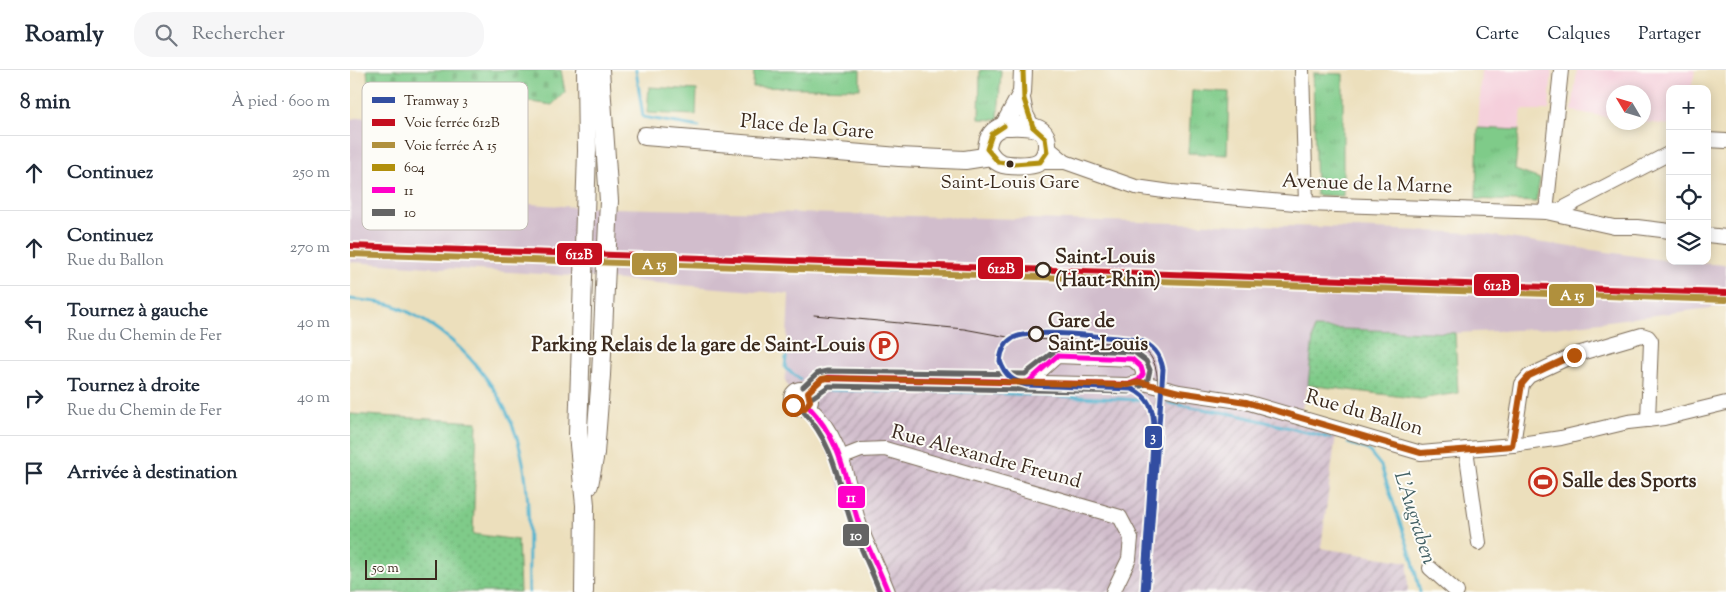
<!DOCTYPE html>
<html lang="fr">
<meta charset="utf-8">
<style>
:root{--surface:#fff;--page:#f6f6f7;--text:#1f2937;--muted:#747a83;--line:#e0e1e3}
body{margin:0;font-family:"Sorts Mill Goudy",serif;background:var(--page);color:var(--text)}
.controls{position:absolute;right:15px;top:15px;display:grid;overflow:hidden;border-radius:10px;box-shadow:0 2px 12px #0003}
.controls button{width:45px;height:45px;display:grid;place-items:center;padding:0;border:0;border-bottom:1px solid var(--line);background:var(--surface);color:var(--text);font:25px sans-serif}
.compass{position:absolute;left:1256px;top:15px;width:45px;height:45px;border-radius:50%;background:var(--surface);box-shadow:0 2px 12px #0003;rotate:308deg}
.scale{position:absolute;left:15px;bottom:12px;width:72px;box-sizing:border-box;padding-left:5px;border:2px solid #3b2a1e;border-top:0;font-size:14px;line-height:18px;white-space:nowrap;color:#3b2a1e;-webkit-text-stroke:4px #fdfcf7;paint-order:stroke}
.stop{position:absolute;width:15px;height:15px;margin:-11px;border:4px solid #b45309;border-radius:50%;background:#fff}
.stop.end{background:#b45309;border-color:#fff;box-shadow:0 1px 5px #0008}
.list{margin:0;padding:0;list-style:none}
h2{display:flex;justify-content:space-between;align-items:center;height:65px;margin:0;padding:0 20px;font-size:21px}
h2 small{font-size:16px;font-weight:400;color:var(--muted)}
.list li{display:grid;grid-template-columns:32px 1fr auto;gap:15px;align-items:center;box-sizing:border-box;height:75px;padding:0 20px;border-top:1px solid var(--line)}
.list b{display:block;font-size:19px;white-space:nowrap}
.list p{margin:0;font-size:16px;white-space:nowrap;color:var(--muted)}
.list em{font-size:16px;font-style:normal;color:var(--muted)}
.icon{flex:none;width:28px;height:28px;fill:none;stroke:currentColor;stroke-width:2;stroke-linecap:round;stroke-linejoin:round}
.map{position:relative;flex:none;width:1376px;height:522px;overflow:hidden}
header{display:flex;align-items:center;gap:30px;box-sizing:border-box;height:70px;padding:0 25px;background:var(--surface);border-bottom:1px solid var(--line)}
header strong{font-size:24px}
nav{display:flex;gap:28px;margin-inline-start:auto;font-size:18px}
.search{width:350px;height:45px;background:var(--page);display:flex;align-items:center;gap:12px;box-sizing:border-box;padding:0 18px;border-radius:20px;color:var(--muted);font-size:19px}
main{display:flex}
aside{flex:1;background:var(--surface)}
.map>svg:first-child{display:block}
.built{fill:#f5cfdb}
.industrial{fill:url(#industrial-furrows)}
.railway{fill:#d1bdcc}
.grass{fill:url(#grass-dots);stroke:#5d7a54}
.cemetery{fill:url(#cemetery-stones);stroke:#5d7a54}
.park{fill:url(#park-tufts);stroke:#5d7a54}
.pitch{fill:#7fcb89;stroke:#5d7a54}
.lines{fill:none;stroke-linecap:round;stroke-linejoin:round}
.stream{stroke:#50b3cf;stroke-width:3}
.minor-casing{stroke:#796955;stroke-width:16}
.major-casing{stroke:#796955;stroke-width:20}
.minor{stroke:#fff;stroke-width:14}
.major{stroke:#fff;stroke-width:18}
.tram{stroke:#3b2a1e;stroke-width:1}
.bus-1-casing{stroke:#fdfcf7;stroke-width:9}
.bus-2-casing{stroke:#fdfcf7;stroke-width:9}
.bus-3-casing{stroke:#fdfcf7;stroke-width:9}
.bus-1{stroke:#b18f0c;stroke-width:5}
.bus-2{stroke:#ff00c8;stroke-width:5}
.bus-3{stroke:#646464;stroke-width:5}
.rail-1-casing{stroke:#fdfcf7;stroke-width:10}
.rail-2-casing{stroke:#fdfcf7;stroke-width:10}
.rail-1{stroke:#c50e1f;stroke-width:6}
.rail-2{stroke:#b0903d;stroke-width:6}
.tram-1-casing{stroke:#fdfcf7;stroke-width:9}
.tram-1{stroke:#324ea1;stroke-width:5}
.route{stroke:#b45309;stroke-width:6}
.bus-dot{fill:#3b2a1e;stroke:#fdfcf7;stroke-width:2}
.stop-dot{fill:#fdfcf7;stroke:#3b2a1e;stroke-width:2.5}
.labels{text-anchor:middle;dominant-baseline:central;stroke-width:4;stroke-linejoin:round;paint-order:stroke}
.bus-label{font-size:19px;fill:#3b2a1e;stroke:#fdfcf7}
.street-label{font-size:20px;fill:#3b2a1e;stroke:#fdfcf7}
.stop-label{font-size:20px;font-weight:bold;fill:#3b2a1e;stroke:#fdfcf7;text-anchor:start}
.poi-label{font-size:20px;font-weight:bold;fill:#3b2a1e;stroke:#fdfcf7;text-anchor:end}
.water-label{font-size:21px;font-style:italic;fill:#436165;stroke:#fdfcf7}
.key{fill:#fdfcf7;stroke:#c3bdb6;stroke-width:1}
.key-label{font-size:14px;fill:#3b2a1e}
.line-badge{stroke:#fdfcf7;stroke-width:2}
.badge-label{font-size:14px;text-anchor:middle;font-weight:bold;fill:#fff}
</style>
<header>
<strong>Roamly</strong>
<div class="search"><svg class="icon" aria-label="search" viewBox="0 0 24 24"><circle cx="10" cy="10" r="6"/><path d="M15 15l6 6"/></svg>Rechercher</div>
<nav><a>Carte</a><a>Calques</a><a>Partager</a></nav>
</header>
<main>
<aside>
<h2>8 min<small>À pied · 600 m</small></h2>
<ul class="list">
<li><svg class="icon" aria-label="ahead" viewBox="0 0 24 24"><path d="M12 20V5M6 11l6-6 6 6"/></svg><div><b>Continuez</b></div><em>250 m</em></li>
<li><svg class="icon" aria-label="ahead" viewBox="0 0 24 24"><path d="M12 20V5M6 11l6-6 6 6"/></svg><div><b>Continuez</b><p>Rue du Ballon</p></div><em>270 m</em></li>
<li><svg class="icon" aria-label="left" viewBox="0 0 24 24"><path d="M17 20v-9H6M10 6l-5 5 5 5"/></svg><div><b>Tournez à gauche</b><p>Rue du Chemin de Fer</p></div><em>40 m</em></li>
<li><svg class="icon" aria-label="right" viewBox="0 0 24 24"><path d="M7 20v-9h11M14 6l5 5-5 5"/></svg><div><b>Tournez à droite</b><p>Rue du Chemin de Fer</p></div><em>40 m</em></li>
<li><svg class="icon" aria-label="arrive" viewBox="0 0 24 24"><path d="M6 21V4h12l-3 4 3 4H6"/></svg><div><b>Arrivée à destination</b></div></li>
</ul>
</aside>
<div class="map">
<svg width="1376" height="522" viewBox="0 0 1376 522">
<defs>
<pattern id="industrial-furrows" width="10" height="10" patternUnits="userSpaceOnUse" patternTransform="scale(1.25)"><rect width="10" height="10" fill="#d1bdcc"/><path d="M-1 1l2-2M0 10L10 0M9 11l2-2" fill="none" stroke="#ab9aa5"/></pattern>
<pattern id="grass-dots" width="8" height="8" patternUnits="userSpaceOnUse" patternTransform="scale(1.25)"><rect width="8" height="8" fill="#7fcb89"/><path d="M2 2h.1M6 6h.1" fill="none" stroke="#6fae76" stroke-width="1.8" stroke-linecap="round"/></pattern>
<pattern id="cemetery-stones" width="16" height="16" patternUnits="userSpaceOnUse" patternTransform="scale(1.25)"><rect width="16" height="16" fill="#7fcb89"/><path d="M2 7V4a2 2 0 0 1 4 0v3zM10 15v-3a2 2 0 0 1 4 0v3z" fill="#6fae76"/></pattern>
<pattern id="park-tufts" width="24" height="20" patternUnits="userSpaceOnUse" patternTransform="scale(1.25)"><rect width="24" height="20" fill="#7fcb89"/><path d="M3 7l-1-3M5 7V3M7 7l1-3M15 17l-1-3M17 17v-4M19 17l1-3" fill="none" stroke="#6fae76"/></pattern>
</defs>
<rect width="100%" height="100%" fill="#fdfcf7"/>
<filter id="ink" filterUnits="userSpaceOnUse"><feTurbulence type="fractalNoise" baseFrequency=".02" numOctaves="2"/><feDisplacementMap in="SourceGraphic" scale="10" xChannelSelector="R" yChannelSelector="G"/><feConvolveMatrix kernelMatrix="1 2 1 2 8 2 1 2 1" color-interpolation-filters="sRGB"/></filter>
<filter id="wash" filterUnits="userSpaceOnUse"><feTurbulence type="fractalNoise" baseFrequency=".0096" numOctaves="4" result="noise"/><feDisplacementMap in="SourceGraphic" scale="20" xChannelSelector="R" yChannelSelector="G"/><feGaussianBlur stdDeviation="1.12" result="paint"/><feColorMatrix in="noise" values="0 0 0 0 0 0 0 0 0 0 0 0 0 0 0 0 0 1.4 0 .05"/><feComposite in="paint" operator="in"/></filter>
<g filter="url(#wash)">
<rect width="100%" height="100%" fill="#ecdfbc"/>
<g class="built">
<polygon points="1132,0 1202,0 1199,40 1172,40 1169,60 1128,58"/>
<polygon points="1227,0 1343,0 1345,1 1341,19 1320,19 1320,55 1294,52 1294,22 1264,22 1263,48 1222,41"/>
</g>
<polygon class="industrial" points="435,311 822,330 948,353 986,364 971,478 1058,492 1058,522 528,522 517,496 476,376"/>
<polygon class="railway" points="14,47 72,127 227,137 976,157 1124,163 1320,191 1376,195 1376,236 1203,258 1105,263 964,258 958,315 948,353 822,330 435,311 439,224 222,206 0,192 0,49"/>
<g class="grass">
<polygon points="964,258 1105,263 1108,323 1070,329 958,315"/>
<polygon points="0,344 127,352 123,464 168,470 170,522 0,522"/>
</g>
<polygon class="cemetery" points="17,0 211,0 215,22 202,35 81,17 80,28 19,20"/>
<g class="park">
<polygon points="404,0 510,0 510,19 403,17"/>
<polygon points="630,0 651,0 648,50 629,49"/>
<polygon points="963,3 993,4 993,126 966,125"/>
<polygon points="842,20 879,22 877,85 838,83"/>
<polygon points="1128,58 1169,60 1165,100 1190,109 1186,132 1126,129"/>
</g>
<polygon class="pitch" points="299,17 347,20 346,45 297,43"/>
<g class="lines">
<g class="stream">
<polyline points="286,0 293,47 349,57"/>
<path d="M0,229c14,2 32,2 45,7 65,27 115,87 128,156 8,42 5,87 6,130"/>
<polyline points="436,287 435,298 450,309"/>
<polyline points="475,320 620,322 791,330"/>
<polyline points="818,333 888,345 980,368"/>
<polyline points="998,373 1018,380 1031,396 1062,488 1070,522"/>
</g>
</g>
</g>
<g filter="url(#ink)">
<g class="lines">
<defs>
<g id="minor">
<polyline points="952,0 956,134"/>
<polyline points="672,23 676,44 683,57"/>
<polyline points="1357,70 1376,71"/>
<polyline points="689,92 715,92 697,77"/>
<polyline points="715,92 786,117 821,122 956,134 1196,142 1264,157 1287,157 1320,161"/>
<polyline points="1196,142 1211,0"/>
<polyline points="1199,142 1210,140 1320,83"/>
<polyline points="1357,165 1376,167"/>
<path d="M678,312l29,-26 75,3c9,6 15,13 8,23"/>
<circle cx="451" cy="329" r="10"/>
<polyline points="458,322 472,309 478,308 778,315 790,312 829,322 896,332 1071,383 1163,375 1211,368 1278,352 1314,348 1376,333"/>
<path d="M458,336c35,32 38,72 50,114 8,25 21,48 30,72"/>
<polyline points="1163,375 1172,314 1179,306 1224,285 1292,265 1298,267 1301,271 1298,350"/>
<polyline points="1116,379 1129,473"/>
<polyline points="493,387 511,380 535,379 770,447 781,468 779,489 763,522"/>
<polyline points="1080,498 1107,522"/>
</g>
<g id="major">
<path d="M654,56c17,0 44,-4 43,20 0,6 -3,13 -8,16 -8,5 -32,4 -39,1 -7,-3 -10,-8 -13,-14 1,-14 6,-19 17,-23z"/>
<polyline points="654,56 672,23 673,0"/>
<polyline points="295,66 549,87 615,90 641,86"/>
<polyline points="239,415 245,383 251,305 259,131 250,0"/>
<polyline points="234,522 235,435 228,365 237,81 236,0"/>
</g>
</defs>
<use href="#minor" class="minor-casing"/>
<use href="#major" class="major-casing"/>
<use href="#minor" class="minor"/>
<use href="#major" class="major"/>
<path class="tram" d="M464,245l150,14 49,9 117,6c39,7 26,56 24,85"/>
<defs>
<g id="bus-1">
<polyline points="673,0 674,29 683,57"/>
<polyline points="654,56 642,64 637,79 648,92 664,94 690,92 697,82 695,68 683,57"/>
</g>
<g id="bus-2">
<polygon points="707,286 782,289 791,297 793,304 789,310 778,315 478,308 678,312"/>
<path d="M458,336c34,36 36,70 50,115 8,24 21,47 30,71"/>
</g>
<g id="bus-3">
<polyline points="453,317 468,303 477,301 675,304 707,279 784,282 796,291 800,300 797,313 779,322 479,316 463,327"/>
<path d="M453,341c33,36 34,70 49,114 8,23 19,44 28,67"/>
</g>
</defs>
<use href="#bus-1" class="bus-1-casing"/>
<use href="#bus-2" class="bus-2-casing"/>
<use href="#bus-3" class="bus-3-casing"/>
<use href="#bus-1" class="bus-1"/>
<use href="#bus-2" class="bus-2"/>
<use href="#bus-3" class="bus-3"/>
<defs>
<polyline id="rail-1" points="0,176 1376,223"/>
<polyline id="rail-2" points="0,184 1376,230"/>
</defs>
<use href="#rail-1" class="rail-1-casing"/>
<use href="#rail-2" class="rail-2-casing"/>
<use href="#rail-1" class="rail-1"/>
<use href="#rail-2" class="rail-2"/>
<defs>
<path id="tram-1" d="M793,522l11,-163c0,-18 -4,-32 -22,-40l-105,-4c-14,-4 -22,-9 -27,-24 1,-9 4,-18 13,-23 22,-11 98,0 125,2 15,5 22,14 25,29l-16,223"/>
</defs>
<use href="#tram-1" class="tram-1-casing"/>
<use href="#tram-1" class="tram-1"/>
</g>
</g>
<g class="lines" filter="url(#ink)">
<polyline class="route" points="443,335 449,339 455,338 460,331 458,322 472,309 478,308 778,315 790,312 829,322 896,332 1071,383 1162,376 1172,314 1179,306 1224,285"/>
</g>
<defs>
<symbol id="parking-ring" viewBox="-11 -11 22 22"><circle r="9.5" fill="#fdfcf7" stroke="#c8321e" stroke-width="1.5"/><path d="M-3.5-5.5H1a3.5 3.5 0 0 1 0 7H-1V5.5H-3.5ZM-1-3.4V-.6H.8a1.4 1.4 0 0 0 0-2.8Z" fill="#c8321e"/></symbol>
<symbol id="stadium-ring" viewBox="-11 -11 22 22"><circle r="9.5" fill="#fdfcf7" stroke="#c8321e" stroke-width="1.5"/><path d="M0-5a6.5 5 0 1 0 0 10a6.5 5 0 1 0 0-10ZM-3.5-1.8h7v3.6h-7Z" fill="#c8321e"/></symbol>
</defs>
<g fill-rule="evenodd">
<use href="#parking-ring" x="518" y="260" width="32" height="32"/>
<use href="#stadium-ring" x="1177" y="396" width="32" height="32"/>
</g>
<circle class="bus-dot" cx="660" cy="94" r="4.5"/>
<g class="stop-dot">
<circle cx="693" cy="200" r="7"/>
<circle cx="686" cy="264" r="7"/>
</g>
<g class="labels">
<g class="bus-label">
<text x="660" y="113">Saint-Louis Gare</text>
</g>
<g class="street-label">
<text transform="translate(457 58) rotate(5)">Place de la Gare</text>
<text transform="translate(1017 115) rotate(2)">Avenue de la Marne</text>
<text transform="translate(1014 344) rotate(16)">Rue du Ballon</text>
<text transform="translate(636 388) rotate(15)">Rue Alexandre Freund</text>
</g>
<g class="stop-label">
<text x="705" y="188">Saint-Louis<tspan x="705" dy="23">(Haut-Rhin)</tspan></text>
<text x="698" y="252">Gare de<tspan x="698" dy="23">Saint-Louis</tspan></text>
</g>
<g class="poi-label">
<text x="515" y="276">Parking Relais de la gare de Saint-Louis</text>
<text x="1212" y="412" text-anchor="start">Salle des Sports</text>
</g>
<g class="water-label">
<text transform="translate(1064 448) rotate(72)">L'Augraben</text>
</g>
</g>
<rect x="12" y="12" width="166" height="148" rx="8" class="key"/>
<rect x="22" y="27" width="23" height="6" fill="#324ea1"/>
<rect x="22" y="49" width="23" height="7" fill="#c50e1f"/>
<rect x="22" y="72" width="23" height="6" fill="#b0903d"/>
<rect x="22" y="94" width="23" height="7" fill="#b18f0c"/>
<rect x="22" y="117" width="23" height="6" fill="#ff00c8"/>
<rect x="22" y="139" width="23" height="7" fill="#646464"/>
<g class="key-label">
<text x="54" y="35">Tramway 3</text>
<text x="54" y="57">Voie ferrée 612B</text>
<text x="54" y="80">Voie ferrée A 15</text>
<text x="54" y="102">604</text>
<text x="54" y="125">11</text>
<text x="54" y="147">10</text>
</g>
<g class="line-badge">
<rect x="206" y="172" width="47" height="24" rx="5" fill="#c50e1f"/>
<rect x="281" y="182" width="47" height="24" rx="5" fill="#b0903d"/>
<rect x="627" y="186" width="47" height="24" rx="5" fill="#c50e1f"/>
<rect x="1123" y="203" width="47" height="24" rx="5" fill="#c50e1f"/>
<rect x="1198" y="213" width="47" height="24" rx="5" fill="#b0903d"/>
<rect x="794" y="355" width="19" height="24" rx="5" fill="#324ea1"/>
<rect x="487" y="415" width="29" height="24" rx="5" fill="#ff00c8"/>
<rect x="492" y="453" width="28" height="24" rx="5" fill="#646464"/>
</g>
<g class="badge-label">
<text x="229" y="189">612B</text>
<text x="304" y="199">A 15</text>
<text x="651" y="203">612B</text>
<text x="1147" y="220">612B</text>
<text x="1222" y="230">A 15</text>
<text x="803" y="371">3</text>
<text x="501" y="432">11</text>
<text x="506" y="470">10</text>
</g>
</svg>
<div class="controls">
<button>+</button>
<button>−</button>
<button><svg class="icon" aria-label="locate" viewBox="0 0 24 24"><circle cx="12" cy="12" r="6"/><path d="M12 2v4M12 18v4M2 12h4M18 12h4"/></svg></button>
<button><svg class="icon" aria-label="layers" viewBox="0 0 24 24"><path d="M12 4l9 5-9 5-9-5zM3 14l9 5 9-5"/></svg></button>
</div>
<svg class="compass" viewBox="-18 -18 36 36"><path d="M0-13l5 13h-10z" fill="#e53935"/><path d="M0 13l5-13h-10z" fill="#747a83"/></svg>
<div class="scale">50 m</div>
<div class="stop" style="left:443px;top:335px"></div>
<div class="stop end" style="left:1224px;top:285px"></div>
</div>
</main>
